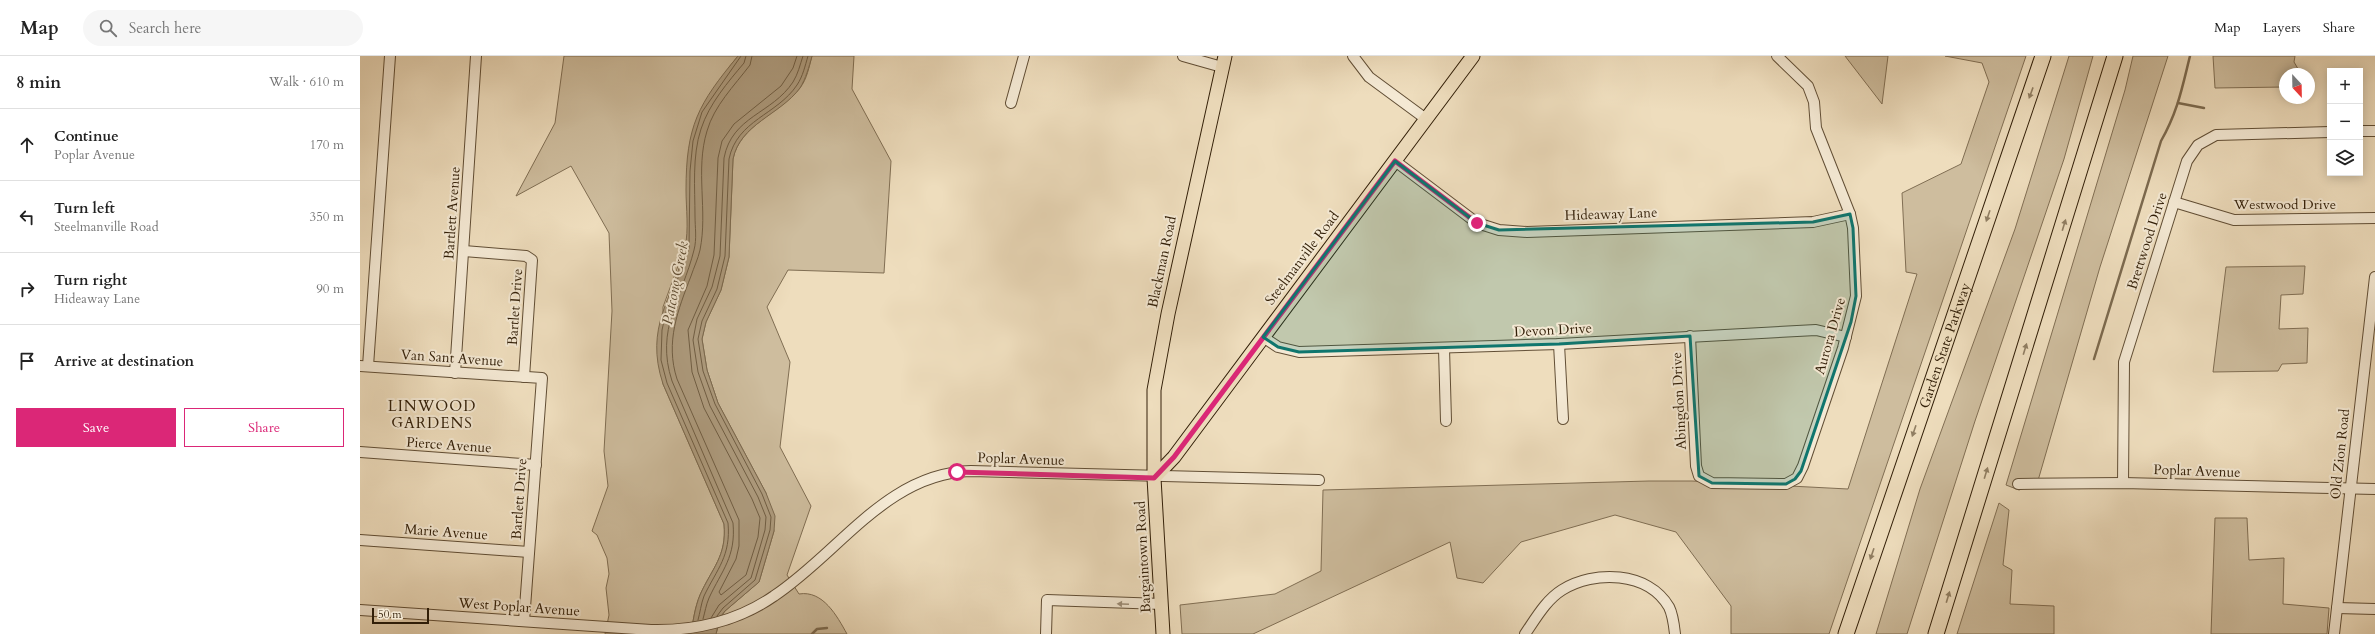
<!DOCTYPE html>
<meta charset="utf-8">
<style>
:root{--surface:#fff;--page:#f6f6f6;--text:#222;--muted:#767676;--line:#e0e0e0;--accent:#db2777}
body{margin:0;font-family:Cardo,serif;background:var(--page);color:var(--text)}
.controls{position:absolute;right:12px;top:12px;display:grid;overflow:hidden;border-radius:0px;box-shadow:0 2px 10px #0003}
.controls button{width:36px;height:36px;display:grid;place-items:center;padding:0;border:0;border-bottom:1px solid var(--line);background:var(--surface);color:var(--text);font:20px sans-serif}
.compass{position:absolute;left:1919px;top:12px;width:36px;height:36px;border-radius:50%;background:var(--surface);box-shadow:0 2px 10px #0003;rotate:158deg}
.scale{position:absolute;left:12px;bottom:10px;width:57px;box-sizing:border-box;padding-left:4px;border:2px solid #321f08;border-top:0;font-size:11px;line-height:14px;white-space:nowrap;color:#321f08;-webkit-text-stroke:3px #f4e9d4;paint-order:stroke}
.stop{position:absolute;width:12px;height:12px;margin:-9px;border:3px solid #db2777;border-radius:50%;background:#fff}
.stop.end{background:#db2777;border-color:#fff;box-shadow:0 1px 4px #0008}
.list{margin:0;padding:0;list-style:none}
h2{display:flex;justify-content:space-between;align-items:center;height:52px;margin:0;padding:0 16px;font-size:17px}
h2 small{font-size:13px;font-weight:400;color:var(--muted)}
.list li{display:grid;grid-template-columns:26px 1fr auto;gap:12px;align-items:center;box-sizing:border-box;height:72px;padding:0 16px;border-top:1px solid var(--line)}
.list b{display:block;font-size:15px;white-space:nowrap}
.list p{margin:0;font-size:13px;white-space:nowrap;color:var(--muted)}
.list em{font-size:13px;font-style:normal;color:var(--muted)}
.actions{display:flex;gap:8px;padding:12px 16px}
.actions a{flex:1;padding:9px 0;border:1px solid var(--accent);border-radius:0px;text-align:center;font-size:14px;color:var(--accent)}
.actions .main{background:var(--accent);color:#fff}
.icon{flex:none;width:22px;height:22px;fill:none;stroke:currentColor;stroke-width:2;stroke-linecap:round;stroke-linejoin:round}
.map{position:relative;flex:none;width:2015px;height:578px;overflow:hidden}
header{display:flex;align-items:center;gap:24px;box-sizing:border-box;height:56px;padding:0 20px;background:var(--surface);border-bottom:1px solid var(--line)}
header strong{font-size:19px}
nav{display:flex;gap:22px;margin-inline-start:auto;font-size:14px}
.search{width:280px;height:36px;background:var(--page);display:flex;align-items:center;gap:10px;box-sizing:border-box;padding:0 14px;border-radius:22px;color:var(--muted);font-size:15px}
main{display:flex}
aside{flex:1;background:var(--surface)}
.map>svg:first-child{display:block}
.green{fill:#cebd9e;stroke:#806e53}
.water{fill:#ae9c7f;stroke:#7c6a4f}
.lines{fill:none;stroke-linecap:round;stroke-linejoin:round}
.shore{stroke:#705e44;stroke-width:1}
.stream{stroke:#7c6a4f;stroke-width:2.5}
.minor-casing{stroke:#614e35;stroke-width:12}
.major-casing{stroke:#321f08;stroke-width:15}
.highway-casing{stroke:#321f08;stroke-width:17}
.minor{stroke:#f4e9d4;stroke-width:10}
.major{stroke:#eeddbd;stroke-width:13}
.highway{stroke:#eeddbd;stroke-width:15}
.oneway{fill:#907e62}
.oneway2{fill:#9d8e78}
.route{stroke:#db2777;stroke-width:5}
.marked{fill:#0f766e;fill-opacity:0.2;stroke:#0f766e;stroke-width:3;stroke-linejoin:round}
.labels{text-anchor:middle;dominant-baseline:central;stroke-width:4;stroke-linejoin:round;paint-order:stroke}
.street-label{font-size:14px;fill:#321f08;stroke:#f4e9d4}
.water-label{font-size:15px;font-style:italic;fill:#5d4b32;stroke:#f4e9d4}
.neighbourhood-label{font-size:15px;letter-spacing:1px;fill:#321f08;stroke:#f4e9d4}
</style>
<header>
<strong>Map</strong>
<div class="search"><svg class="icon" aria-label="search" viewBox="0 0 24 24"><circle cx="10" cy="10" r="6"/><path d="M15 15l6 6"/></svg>Search here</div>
<nav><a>Map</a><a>Layers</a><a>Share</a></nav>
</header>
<main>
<aside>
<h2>8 min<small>Walk · 610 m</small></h2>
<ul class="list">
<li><svg class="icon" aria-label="ahead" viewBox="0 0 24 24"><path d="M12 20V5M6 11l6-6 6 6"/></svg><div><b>Continue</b><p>Poplar Avenue</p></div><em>170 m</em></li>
<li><svg class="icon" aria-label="left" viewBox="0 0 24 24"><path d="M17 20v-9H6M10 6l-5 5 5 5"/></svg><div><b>Turn left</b><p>Steelmanville Road</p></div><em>350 m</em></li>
<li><svg class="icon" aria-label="right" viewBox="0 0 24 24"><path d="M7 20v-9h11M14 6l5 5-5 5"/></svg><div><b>Turn right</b><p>Hideaway Lane</p></div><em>90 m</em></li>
<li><svg class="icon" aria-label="arrive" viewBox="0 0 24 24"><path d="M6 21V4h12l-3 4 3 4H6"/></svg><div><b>Arrive at destination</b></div></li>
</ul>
<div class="actions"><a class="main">Save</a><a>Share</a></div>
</aside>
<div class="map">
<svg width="2015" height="578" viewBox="0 0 2015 578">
<rect width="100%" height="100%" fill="#eeddbd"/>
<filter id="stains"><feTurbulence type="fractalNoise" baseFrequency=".005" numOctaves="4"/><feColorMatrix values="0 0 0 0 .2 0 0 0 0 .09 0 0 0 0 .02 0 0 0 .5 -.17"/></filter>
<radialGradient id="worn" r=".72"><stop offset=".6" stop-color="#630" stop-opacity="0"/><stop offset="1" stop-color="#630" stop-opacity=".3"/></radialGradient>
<g class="green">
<path d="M204,0h174l-8,10 -45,181 -22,60v77l61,140c3,32 -12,44 -24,71 -5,12 -7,26 -9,39h-86l4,-19 -3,-27 3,-14 -2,-16 -10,-23 -5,-4 16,-45 -4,-35 8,-140 -3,-78 -38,-67 -55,30 39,-73z"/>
<path d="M452,0h42l-2,33 39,72 -7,112 -96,-3 -21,37 23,55 -10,85 31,59 -24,69 12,19c24,-4 38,22 48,40h-131l5,-17 4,-6 34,-29 15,-51 -8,-38 -48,-90 -11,-33 -5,-31 4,-17 15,-32 8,-33 4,-98c7,-34 46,-45 67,-71 7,-9 9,-21 12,-32z"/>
<polygon points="1485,0 1528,0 1522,48"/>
<polygon points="1585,0 1666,0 1469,578 1371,578 1371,550 1316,476 1255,459 1161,486 1123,527 1097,522 1090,486 893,578 822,578 820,549 915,538 961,515 963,434 1289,425 1332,425 1488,433 1557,218 1546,216 1542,137 1601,108 1629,26 1622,7"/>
<polygon points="1709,0 1733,0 1704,103 1615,365 1547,578 1516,578 1560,433 1655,173"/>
<polygon points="1773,0 1808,0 1740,211 1677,428 1659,434 1646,429 1765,34"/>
<polygon points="1853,0 1935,0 1934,6 1941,18 1925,18 1925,31 1855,32"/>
<polygon points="1945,210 1943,238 1921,239 1919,273 1948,272 1947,307 1922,308 1918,315 1853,316 1866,211"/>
<polygon points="1639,447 1649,454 1643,509 1652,514 1650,548 1694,550 1694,578 1597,578"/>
<polygon points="1855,462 1887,462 1889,504 1924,502 1923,548 1969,552 1967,578 1851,578"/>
</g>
<path class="water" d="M378,0h74c-3,11 -6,22 -12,32 -20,27 -60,36 -67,71l-4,98 -8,33 -15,32 -4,17 5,31 11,33 48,90 9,23 -1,15 -15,51 -34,29 -5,6 -4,17h-25c2,-13 4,-27 9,-39 12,-27 27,-39 24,-71l-61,-140c-19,-58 10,-84 22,-137 4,-17 1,-39 1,-57 0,-64 12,-86 52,-134z"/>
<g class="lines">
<g class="shore">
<path d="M392,0l-2,9c-16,21 -36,41 -43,66 -12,39 1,80 -7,119 -2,9 -6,17 -9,26 -13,34 -26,66 -14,103l62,141v26l-3,13 -17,33 2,3 25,-20 12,-38 2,-19 -8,-19 -48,-91 -12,-36 -4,-42 19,-44 7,-31 4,-97 4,-17 12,-17 47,-38 12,-18 4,-12"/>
<path d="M357,560l6,-8 32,-28 15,-50 1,-13 -9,-23 -47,-90 -12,-33 -5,-32 4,-18 15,-32 8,-33 4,-97c8,-39 48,-44 68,-74 6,-9 8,-19 11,-29"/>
<path d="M351,562l8,-13 32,-27 14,-48 1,-13 -8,-20 -48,-91 -12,-34 -5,-32 4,-21 15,-32 8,-31 4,-98c8,-42 48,-44 69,-76 5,-8 7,-17 10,-26"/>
<path d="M343,563c2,-7 3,-14 6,-21 13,-28 27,-41 24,-75l-61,-142c-17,-52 10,-83 22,-131 3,-11 1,-23 1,-34 0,-28 -3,-60 6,-87 8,-25 27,-47 43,-66l2,-7"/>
<path d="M338,564c2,-7 3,-16 6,-24 13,-27 27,-40 24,-73l-61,-140 -6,-23 1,-30 5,-22 22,-60 1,-77 3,-30 9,-29 39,-56"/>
</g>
<g class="stream">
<polyline points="1818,47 1844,52"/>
<path d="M1734,303l67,-218c17,-30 21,-53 29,-85"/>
<polyline points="452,578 457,573 467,572"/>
</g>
<defs>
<g id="minor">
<polyline points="823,0 862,11"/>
<polyline points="993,0 1009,21 1066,63"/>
<polyline points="651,47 664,0"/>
<polyline points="2000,75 2015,75"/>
<polyline points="1035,105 1117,167 1139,174 1167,176 1453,166 1490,158"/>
<polyline points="1814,146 1874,164 2015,162"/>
<polyline points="104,195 166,200 172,204 164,321"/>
<polyline points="1330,280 1336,410 1339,420 1352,427 1426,428 1437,422 1443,410 1483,292 1496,240 1493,172 1490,158 1456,72 1454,46 1448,30 1417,0"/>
<polyline points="903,281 918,291 939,296 1199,288 1456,274 1486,281"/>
<polyline points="1199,288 1203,363"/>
<polyline points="1084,292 1086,365"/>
<polyline points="0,310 182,322 164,565"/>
<polyline points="8,310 30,0"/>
<polyline points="95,317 116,0"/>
<polyline points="0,396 176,409"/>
<polyline points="1763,427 1764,306 1827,105 1838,89 1856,79 1970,76"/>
<polyline points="1658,428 1763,427 2015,433"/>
<polyline points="0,484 169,496"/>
<polyline points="1977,552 2015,553"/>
<path d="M0,554l291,20c43,1 87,-9 123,-34 65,-43 113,-123 197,-125l348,9"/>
<polyline points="686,578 687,544 802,548"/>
<path d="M1165,578c11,-16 21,-34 37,-44 32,-20 86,-19 107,17 4,8 5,18 6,27"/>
<polyline points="1974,578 2015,221"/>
</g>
<g id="major">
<polyline points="794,422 814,401 1113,0"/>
<polyline points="803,578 794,422 794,334 808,258 865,0"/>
</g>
<g id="highway">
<path id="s1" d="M1486,578l197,-578"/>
<polyline points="1576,578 1755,0"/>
</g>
</defs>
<use href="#minor" class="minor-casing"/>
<use href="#major" class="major-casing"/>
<use href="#highway" class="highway-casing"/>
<use href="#minor" class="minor"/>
<use href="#major" class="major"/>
<use href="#highway" class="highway"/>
</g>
<defs><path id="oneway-solid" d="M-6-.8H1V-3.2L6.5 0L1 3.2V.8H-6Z"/></defs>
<g class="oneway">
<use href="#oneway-solid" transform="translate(1671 37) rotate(110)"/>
<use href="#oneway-solid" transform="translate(1628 160) rotate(109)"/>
<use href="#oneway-solid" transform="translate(1704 169) rotate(-73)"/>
<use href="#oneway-solid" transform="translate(1665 293) rotate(-73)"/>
<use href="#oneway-solid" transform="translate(1554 375) rotate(109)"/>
<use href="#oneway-solid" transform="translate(1626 417) rotate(-73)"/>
<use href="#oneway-solid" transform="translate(1512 498) rotate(109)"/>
<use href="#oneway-solid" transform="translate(1588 541) rotate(-73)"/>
</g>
<use class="oneway2" href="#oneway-solid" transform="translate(763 548) rotate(-177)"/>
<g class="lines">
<polyline class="route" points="597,416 794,422 814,401 1035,105 1117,167"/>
</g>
<path class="marked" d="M1035,105l82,62 22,7 314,-8 37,-8 3,14 3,68 -5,26 -50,149 -6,8 -9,5 -74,-1 -13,-7 -9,-140 -131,8 -260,8 -21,-5 -15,-10z"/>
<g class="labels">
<g class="street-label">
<text x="1925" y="148">Westwood Drive</text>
<text transform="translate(92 157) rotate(-86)">Bartlett Avenue</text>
<text transform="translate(1251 158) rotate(-2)">Hideaway Lane</text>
<text transform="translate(1787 185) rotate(-72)">Brettwood Drive</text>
<text transform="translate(942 202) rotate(-53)">Steelmanville Road</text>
<text transform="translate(802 206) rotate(-78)">Blackman Road</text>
<text transform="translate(155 251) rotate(-86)">Bartlet Drive</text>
<text transform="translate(1193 274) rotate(-3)">Devon Drive</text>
<text transform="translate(1470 280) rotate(-74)">Aurora Drive</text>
<text stroke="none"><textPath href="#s1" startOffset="305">Garden State Parkway</textPath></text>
<text transform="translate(92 302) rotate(4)">Van Sant Avenue</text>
<text transform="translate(1319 345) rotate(-93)">Abingdon Drive</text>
<text transform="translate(89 389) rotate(4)">Pierce Avenue</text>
<text transform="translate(1980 398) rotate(-84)">Old Zion Road</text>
<text transform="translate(661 403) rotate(2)">Poplar Avenue</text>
<text transform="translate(1837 415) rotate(2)">Poplar Avenue</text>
<text transform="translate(159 443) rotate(-86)">Bartlett Drive</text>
<text transform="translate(86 476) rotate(4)">Marie Avenue</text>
<text transform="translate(783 501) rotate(-93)">Bargaintown Road</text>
<text transform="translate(159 551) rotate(4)">West Poplar Avenue</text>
</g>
<g class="water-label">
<text transform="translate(315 227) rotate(-79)">Patcong Creek</text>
</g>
<g class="neighbourhood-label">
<text x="72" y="350">LINWOOD<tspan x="72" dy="17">GARDENS</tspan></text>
</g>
</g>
<rect width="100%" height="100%" filter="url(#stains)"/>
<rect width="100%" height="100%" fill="url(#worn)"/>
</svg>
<div class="controls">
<button>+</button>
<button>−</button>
<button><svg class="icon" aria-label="layers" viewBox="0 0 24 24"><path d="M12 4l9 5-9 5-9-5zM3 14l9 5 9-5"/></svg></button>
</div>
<svg class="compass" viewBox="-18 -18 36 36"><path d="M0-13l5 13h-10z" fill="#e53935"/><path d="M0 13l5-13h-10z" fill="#767676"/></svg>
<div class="scale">50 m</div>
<div class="stop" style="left:597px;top:416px"></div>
<div class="stop end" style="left:1117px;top:167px"></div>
</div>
</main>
